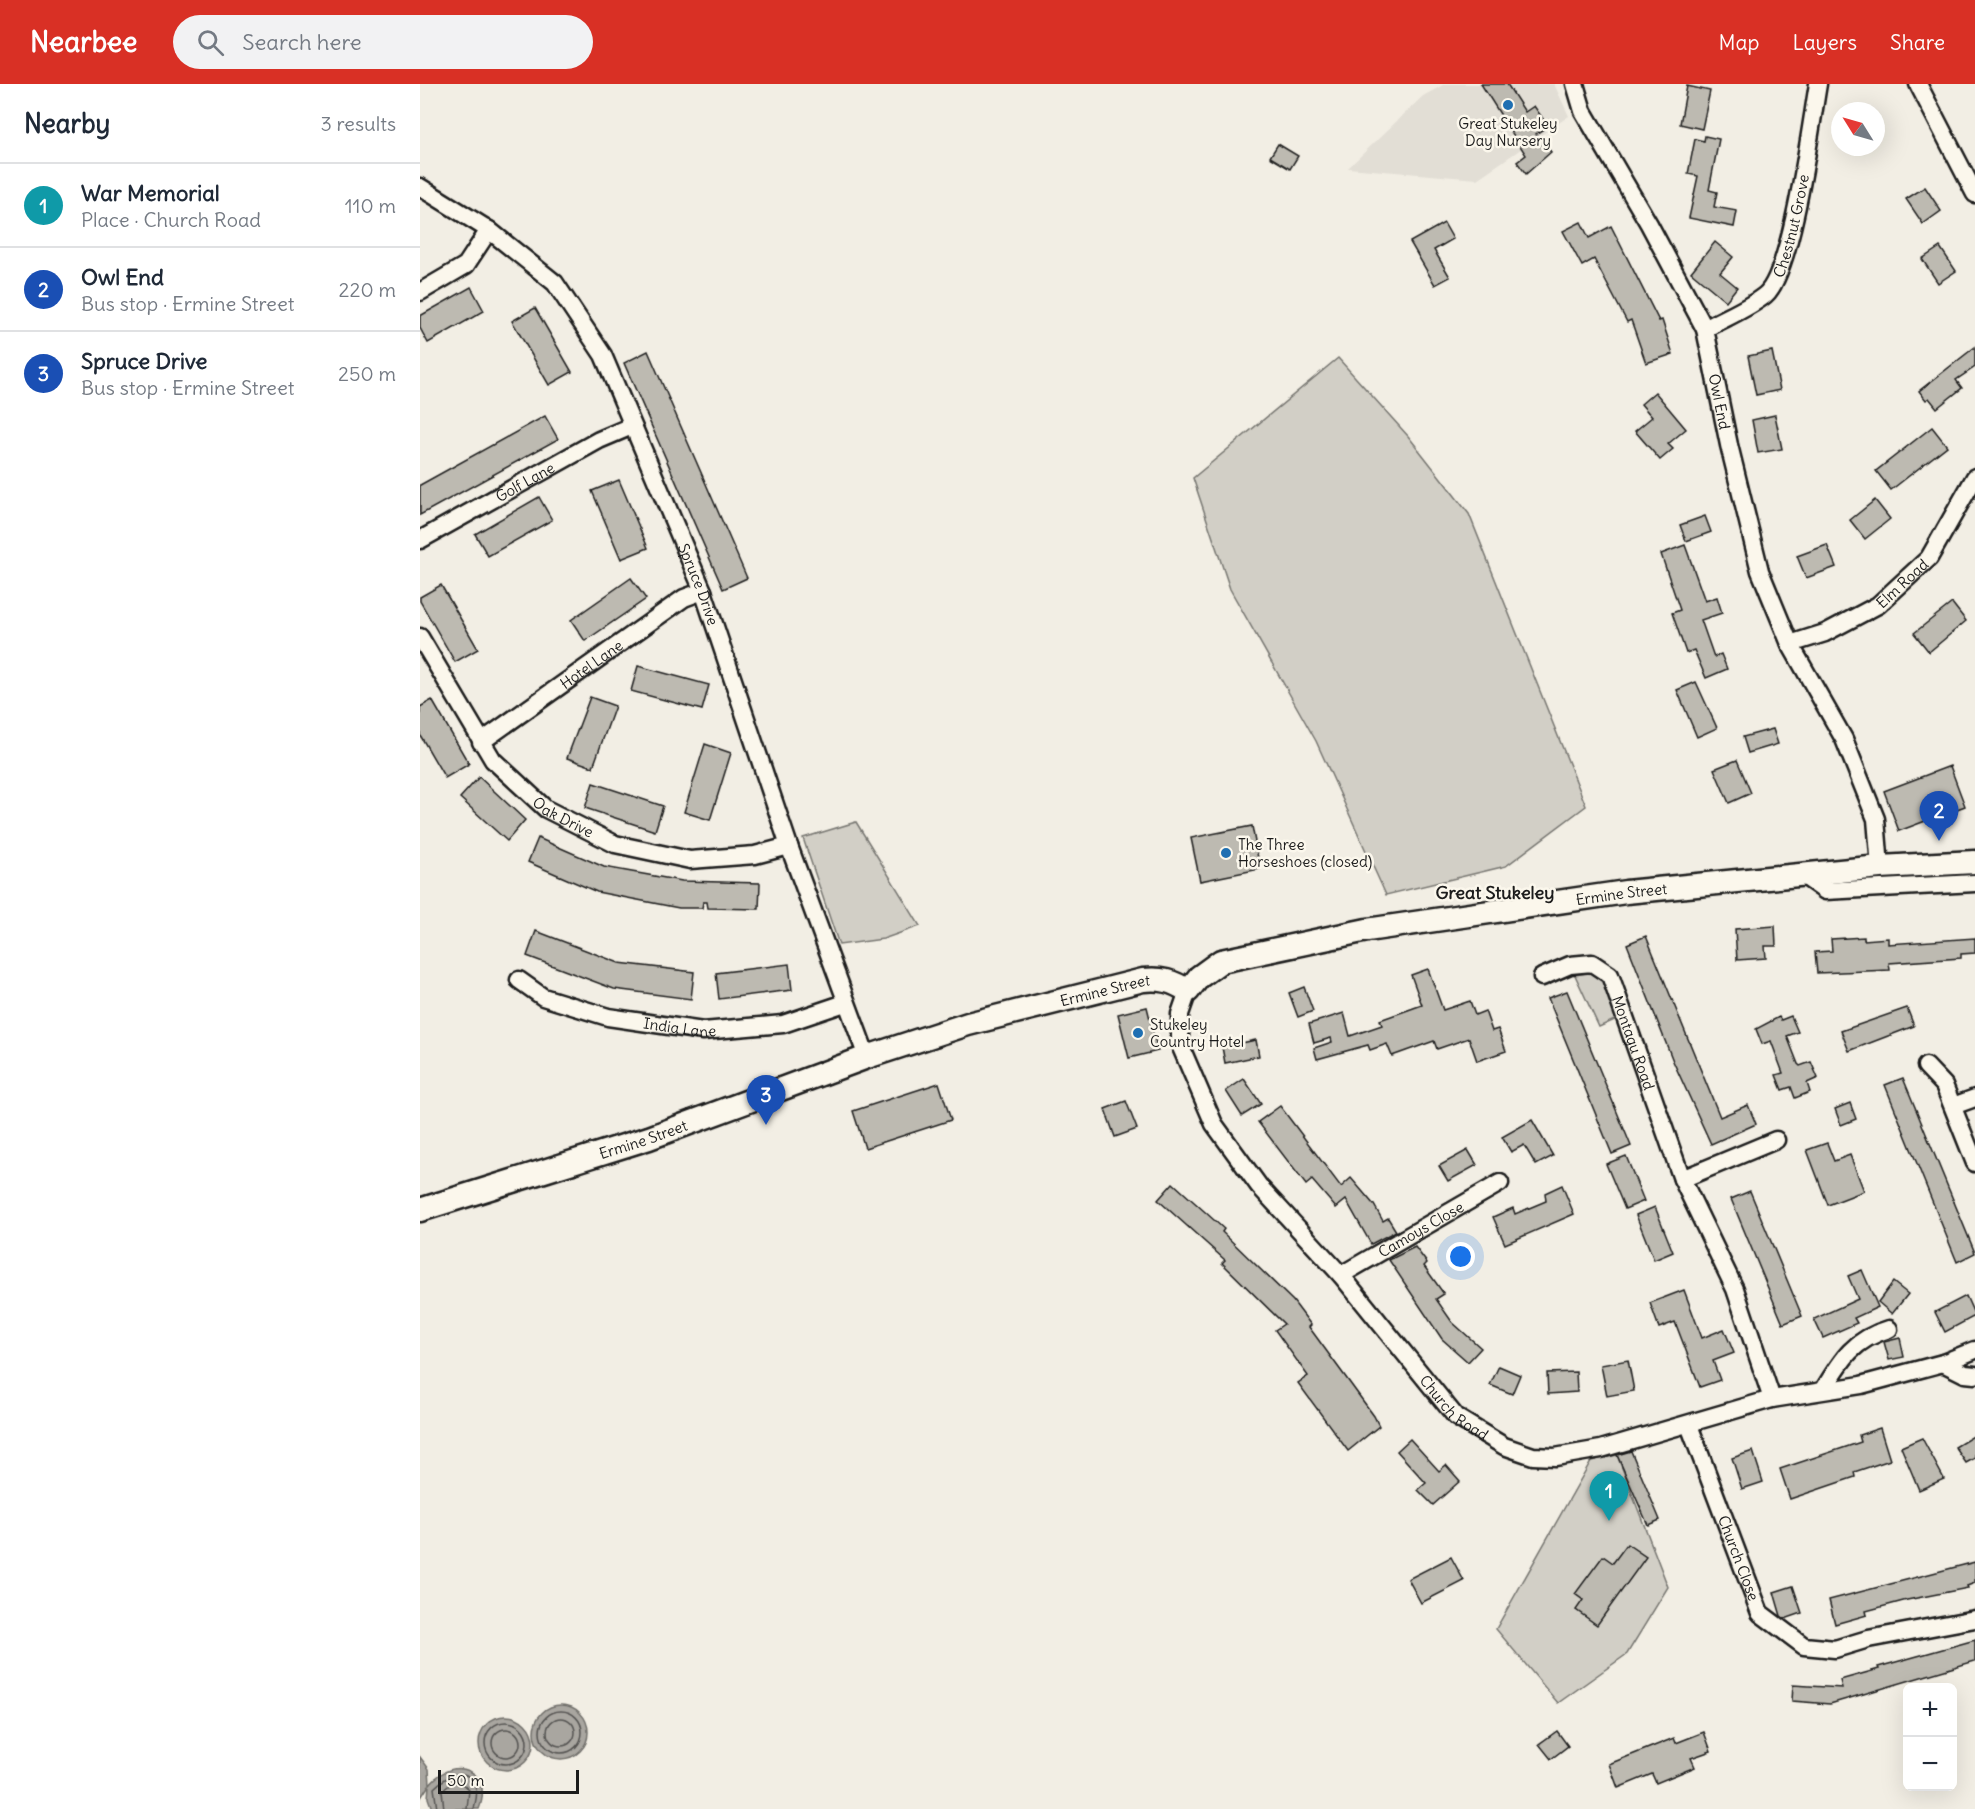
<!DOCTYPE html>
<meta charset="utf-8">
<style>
:root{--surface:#fff;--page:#f2f2f3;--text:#1f2937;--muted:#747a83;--line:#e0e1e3;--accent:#d93025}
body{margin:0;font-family:Delius,sans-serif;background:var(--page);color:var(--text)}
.controls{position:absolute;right:18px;bottom:18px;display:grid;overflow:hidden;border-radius:9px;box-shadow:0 6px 24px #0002}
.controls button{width:54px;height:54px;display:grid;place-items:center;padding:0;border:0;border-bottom:2px solid var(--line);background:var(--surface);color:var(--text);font:30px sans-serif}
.compass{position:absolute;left:1411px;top:18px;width:54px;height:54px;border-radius:50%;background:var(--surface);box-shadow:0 6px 24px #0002;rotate:307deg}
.scale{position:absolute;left:18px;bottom:15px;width:141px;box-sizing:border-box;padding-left:6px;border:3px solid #1c1c1c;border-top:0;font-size:16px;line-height:21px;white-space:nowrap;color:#1c1c1c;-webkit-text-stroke:4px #fbf7ec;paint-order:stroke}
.you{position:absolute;left:1041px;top:1173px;width:21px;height:21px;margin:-15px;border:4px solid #fff;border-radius:50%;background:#1a73e8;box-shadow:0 0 0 9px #1a73e833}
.badge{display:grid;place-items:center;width:39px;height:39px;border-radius:50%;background:var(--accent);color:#fff;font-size:20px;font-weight:700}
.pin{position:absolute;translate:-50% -50px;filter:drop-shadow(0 2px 3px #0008)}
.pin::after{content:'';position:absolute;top:32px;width:21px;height:18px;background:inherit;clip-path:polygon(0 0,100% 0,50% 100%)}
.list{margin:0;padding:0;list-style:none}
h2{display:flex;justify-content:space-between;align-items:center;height:78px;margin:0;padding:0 24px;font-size:26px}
h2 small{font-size:20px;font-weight:400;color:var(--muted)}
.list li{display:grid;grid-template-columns:39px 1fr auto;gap:18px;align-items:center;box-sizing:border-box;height:84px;padding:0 24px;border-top:2px solid var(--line)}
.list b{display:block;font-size:22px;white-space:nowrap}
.list p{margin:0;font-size:20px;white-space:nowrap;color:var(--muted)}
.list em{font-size:20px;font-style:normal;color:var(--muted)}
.icon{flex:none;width:33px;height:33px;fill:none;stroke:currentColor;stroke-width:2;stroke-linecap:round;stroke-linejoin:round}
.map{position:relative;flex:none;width:1555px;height:1725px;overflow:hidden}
header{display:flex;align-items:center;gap:36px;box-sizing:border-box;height:84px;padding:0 30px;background:var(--accent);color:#fff}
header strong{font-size:28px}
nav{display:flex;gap:33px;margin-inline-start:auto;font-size:21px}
.search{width:420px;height:54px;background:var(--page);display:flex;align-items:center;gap:15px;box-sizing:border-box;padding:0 21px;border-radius:33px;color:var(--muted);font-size:22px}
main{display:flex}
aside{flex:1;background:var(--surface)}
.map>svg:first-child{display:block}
.built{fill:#e2ded5}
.green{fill:#d2cfc6;stroke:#777671;stroke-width:1.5}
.water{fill:#a9a6a0;stroke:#716f6b;stroke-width:1.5}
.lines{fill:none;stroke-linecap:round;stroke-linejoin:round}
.shore{stroke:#545351;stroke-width:1.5}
.building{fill:#bdbab1;stroke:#1c1c1c;stroke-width:1.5}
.street-casing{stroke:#1c1c1c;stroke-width:21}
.secondary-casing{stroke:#1c1c1c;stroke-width:27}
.street{stroke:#fbf7ec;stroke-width:16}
.secondary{stroke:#fbf7ec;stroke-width:22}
.poi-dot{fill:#1f6fb2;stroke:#fbf7ec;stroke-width:2}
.labels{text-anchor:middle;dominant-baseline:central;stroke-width:5;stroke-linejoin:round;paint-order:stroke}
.poi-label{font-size:15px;fill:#1c1c1c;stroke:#fbf7ec;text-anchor:start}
.street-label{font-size:15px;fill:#1c1c1c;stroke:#fbf7ec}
.quarter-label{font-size:18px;font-weight:bold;fill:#1c1c1c;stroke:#fbf7ec}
</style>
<header>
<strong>Nearbee</strong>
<div class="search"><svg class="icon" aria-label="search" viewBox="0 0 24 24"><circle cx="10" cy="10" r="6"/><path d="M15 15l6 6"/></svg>Search here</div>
<nav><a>Map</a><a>Layers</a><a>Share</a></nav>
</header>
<main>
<aside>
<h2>Nearby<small>3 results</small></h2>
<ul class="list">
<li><span class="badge" style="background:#0f9aa8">1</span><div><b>War Memorial</b><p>Place · Church Road</p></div><em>110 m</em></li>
<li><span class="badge" style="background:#1a4fb4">2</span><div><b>Owl End</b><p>Bus stop · Ermine Street</p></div><em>220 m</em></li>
<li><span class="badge" style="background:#1a4fb4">3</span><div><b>Spruce Drive</b><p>Bus stop · Ermine Street</p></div><em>250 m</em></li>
</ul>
</aside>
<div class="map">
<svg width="1555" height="1725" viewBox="0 0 1555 1725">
<rect width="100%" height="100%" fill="#f2eee4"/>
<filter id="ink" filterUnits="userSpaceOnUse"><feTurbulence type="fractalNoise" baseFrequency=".0167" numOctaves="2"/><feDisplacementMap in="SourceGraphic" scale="12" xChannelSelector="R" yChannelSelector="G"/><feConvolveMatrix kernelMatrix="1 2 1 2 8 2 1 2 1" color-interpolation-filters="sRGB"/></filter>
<g filter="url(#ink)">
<polygon class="built" points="1025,0 1134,0 1149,32 1057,95 928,84 1003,12"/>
<g class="green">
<polygon points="918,274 988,352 1049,430 1166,722 1086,782 966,811 896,657 810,505 773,394"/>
<polygon points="436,738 500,842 463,855 419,861 383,754"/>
<polygon points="1172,888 1182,895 1199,934 1179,943 1155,891"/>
<polygon points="1197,1371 1248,1503 1207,1570 1138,1619 1076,1545 1171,1377"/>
</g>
<g class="water">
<circle cx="141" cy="1648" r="27"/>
<circle cx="86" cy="1659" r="27"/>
<path d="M0,1673l9,12 1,15c25,-31 64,-12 49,25h-47l-4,-11 1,-13 -9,14z"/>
</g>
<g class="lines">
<g class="shore">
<circle cx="141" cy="1648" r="21"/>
<circle cx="141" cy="1648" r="14"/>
<circle cx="86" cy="1659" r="21"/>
<circle cx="86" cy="1659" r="14"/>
<path d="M17,1725l-3,-21c12,-12 35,-25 42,1 2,7 -1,13 -2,20"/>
<polyline points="24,1725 22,1707 33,1698 40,1698 49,1706 47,1725"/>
</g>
</g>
<g class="building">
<polygon points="1061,0 1087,0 1105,28 1114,22 1128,42 1116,50 1131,68 1106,90 1097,78 1106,71"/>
<polygon points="1267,2 1290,7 1282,45 1260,40"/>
<polygon points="1285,52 1299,55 1289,106 1297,108 1294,123 1317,127 1314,143 1269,134 1278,92 1268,90 1275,55 1284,57"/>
<polygon points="858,60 878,72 870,85 850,73"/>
<polygon points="1505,103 1521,127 1503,140 1486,115"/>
<polygon points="1161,138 1169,154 1191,142 1239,237 1242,236 1253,270 1226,279 1211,236 1207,238 1174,175 1162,182 1143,147"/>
<polygon points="1024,139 1033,155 1014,166 1030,193 1015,201 990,158"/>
<polygon points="1295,158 1313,173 1300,189 1317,203 1306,217 1271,188"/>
<polygon points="1520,163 1536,187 1518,199 1502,175"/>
<polygon points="51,203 64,227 8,259 0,244 0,232"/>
<polygon points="115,224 152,288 129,301 92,237"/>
<polygon points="1555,263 1555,283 1536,296 1542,304 1517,324 1509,314 1506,316 1499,307"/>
<polygon points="228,267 327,494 303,505 204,279"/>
<polygon points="1352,267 1360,306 1336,311 1328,272"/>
<polygon points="1235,308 1266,345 1248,360 1253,365 1240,376 1215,347 1232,333 1221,320"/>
<polygon points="1355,331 1362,365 1338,369 1332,336"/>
<polygon points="125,332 138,355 0,431 0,401"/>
<polygon points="1512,343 1527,362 1471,406 1456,387"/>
<polygon points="199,396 228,464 201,475 172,407"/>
<polygon points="119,413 132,436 68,472 55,450"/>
<polygon points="1455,416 1470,435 1445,455 1430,436"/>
<polygon points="1285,432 1291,448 1266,457 1260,441"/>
<polygon points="1265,461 1285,517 1297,513 1302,529 1281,536 1294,573 1301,570 1307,585 1286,594 1274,566 1266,569 1252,529 1260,526 1241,470"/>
<polygon points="1407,461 1416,483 1386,494 1377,472"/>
<polygon points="211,494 226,515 165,557 151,536"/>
<polygon points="21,501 58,565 35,578 0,517 0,513"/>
<polygon points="1532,519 1546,537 1509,568 1494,549"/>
<polygon points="218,582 289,601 282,626 211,607"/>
<polygon points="1276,598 1297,644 1277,653 1257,606"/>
<polygon points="170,613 195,622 173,683 147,674"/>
<polygon points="12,616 49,680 25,694 0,651 0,623"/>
<polygon points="1353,645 1358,660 1328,669 1323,653"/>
<polygon points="285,660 311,669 290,736 264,728"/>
<polygon points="1317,676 1331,709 1309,719 1294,685"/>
<polygon points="1530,682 1545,722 1479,747 1464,707"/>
<polygon points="59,693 105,736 87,757 40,714"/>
<polygon points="173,699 243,722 235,747 165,724"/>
<polygon points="832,742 840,785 780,797 771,754"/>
<polygon points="118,754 184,783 262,797 340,799 339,825 288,824 287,818 283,818 282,824 259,824 177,808 108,778"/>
<polygon points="1355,842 1356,862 1345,862 1346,874 1317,876 1315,845"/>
<polygon points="116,847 199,879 274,888 271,915 194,905 107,872"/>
<polygon points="1226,852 1300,1033 1328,1021 1336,1040 1291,1060 1253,977 1207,860"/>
<polygon points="1444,853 1444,856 1468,854 1468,860 1555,854 1555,869 1541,870 1541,874 1469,879 1470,886 1397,889 1395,868 1412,867 1411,855"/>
<polygon points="369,880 372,906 299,915 296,889"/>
<polygon points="1008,885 1023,926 1050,917 1055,931 1065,927 1072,947 1078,945 1086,967 1057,977 1049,954 1017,965 1014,957 972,972 967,960 950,966 948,961 897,975 894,964 912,958 911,954 894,959 889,940 924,929 930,952 962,941 960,936 1002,921 991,891"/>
<polygon points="884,903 893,927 878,933 869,909"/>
<polygon points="1147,907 1211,1062 1192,1070 1128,914"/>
<polygon points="727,923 738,967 709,974 698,930"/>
<polygon points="1487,924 1494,942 1429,967 1421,947"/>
<polygon points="1371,932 1378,948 1367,952 1378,980 1380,982 1391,978 1398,994 1387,999 1390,1008 1375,1014 1371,1003 1362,1006 1356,991 1363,989 1351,957 1342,960 1336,945 1359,933 1361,936"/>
<polygon points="836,956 839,972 805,979 802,963"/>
<polygon points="1483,994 1555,1169 1537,1178 1465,1001"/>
<polygon points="824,995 841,1020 822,1032 806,1007"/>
<polygon points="519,999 531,1036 445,1064 433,1027"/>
<polygon points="706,1017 717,1045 695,1053 685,1025"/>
<polygon points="1430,1019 1436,1035 1421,1041 1415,1025"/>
<polygon points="860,1022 921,1103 931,1094 954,1121 963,1137 968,1134 976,1147 951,1160 926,1116 916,1124 892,1096 886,1101 838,1038"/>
<polygon points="1112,1036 1133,1072 1116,1081 1104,1061 1091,1068 1082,1053"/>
<polygon points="1407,1059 1414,1077 1430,1071 1444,1107 1408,1121 1387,1066"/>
<polygon points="1048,1066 1057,1081 1028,1097 1019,1082"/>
<polygon points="1206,1072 1224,1117 1205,1125 1186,1080"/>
<polygon points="753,1099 804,1145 802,1148 873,1217 891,1241 889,1243 954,1332 959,1342 928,1367 878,1299 888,1292 855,1246 864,1240 802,1179 805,1176 738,1116"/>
<polygon points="1142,1101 1154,1130 1085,1160 1073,1133 1093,1124 1095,1130 1126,1117 1125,1109"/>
<polygon points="1330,1107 1382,1232 1363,1240 1311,1115"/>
<polygon points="1235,1123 1253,1168 1234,1176 1216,1131"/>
<polygon points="995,1163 1007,1179 1004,1182 1024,1210 1016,1215 1032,1238 1061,1264 1048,1278 1022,1255 969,1176"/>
<polygon points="1442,1186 1458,1223 1434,1234 1437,1239 1403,1254 1394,1235 1438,1215 1428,1192"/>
<polygon points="1473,1198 1488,1210 1472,1230 1458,1218"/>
<polygon points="1264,1206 1282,1254 1304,1245 1314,1269 1293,1277 1300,1296 1280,1303 1255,1238 1239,1244 1230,1219"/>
<polygon points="1546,1212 1555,1232 1525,1248 1515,1228"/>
<polygon points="1480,1254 1484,1273 1469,1276 1464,1258"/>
<polygon points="1208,1276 1214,1307 1187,1312 1181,1281"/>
<polygon points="1079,1282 1100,1291 1092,1310 1070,1301"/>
<polygon points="1156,1288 1157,1308 1128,1310 1127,1289"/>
<polygon points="1460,1344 1470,1376 1434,1388 1435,1393 1370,1415 1360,1385 1441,1358 1439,1351"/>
<polygon points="1555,1351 1555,1374 1546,1379 1535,1363"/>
<polygon points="1502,1354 1524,1395 1499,1406 1481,1363"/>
<polygon points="990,1355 1019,1387 1026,1381 1040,1397 1013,1421 998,1406 1006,1399 977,1367"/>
<polygon points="1211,1367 1240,1436 1228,1441 1197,1371"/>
<polygon points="1333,1367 1343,1398 1322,1405 1312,1374"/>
<polygon points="1207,1460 1226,1473 1177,1541 1156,1526 1163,1516 1155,1510 1183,1472 1193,1479"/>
<polygon points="1031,1473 1044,1497 1001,1519 988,1495"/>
<polygon points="1555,1478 1555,1499 1547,1502 1548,1504 1487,1516 1446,1527 1447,1531 1415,1540 1409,1516"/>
<polygon points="1373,1502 1382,1529 1365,1535 1361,1532 1354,1508"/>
<polygon points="1555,1556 1555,1577 1410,1620 1372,1617 1373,1601 1422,1604 1420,1596 1459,1585 1458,1583"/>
<polygon points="1137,1647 1148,1662 1131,1675 1119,1660"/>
<polygon points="1284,1648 1291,1667 1271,1674 1275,1683 1236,1699 1232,1690 1198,1704 1189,1680 1254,1654 1256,1659"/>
</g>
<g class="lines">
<defs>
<g id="street">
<path id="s1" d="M1155,0l8,27 66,113 56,105 24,116 31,126 30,73 54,95 32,80 4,48"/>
<polyline points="1498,0 1555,110"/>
<path id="s2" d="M0,103l69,43 66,53 48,72 100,236 86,255 78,211"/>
<polyline points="0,208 46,181 69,146"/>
<path id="s3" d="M1285,245c19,-11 43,-20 60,-34 27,-22 46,-171 53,-211"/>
<path id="s4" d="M0,456l179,-100 33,-14"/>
<path id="s5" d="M0,553l73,123 53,49 69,35 75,16 65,-5 34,-9"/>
<path id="s6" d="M1370,560l35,-11 53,-28 51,-47 46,-81"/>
<path id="s7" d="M61,658l203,-144 19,-7"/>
<polyline points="1381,790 1405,807 1555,799"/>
<path id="s8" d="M1122,893l28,-12 22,-2 18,12 72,204 53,110 37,110"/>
<path id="s9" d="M99,896l24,17 65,20 95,14 80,-7 62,-21"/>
<path id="s10" d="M768,907l-8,23v31l34,79 45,62 82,89 115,142 48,29 29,10 22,1 46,-8 171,-50 89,-14 82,-22 32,-13"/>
<polyline points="1506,982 1524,1001 1555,1079"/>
<polyline points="1533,1022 1555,1014"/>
<polyline points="1262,1095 1356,1056"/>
<path id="s11" d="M921,1191l159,-92"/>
<polyline points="1523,1279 1545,1290 1555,1291"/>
<path d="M1404,1305c18,-30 30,-50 65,-60"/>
<path id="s12" d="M1269,1341l71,188 44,33 31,3 33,-10 107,-20"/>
</g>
<g id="secondary">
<path id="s13" d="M0,1126l229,-72 218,-81 101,-33 175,-44c18,-2 30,1 45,11l11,-14 22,-16 146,-31 259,-38 254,-25 95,-5"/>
</g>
</defs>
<use href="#street" class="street-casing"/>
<use href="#secondary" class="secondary-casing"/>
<use href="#street" class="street"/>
<use href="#secondary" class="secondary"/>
</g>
</g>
<g class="poi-dot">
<circle cx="1088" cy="21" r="6"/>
<circle cx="806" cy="769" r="6"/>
<circle cx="718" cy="949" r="6"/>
</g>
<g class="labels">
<g class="poi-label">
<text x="1088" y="39" text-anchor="middle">Great Stukeley<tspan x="1088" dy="17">Day Nursery</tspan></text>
<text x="818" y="760">The Three<tspan x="818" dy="17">Horseshoes (closed)</tspan></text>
<text x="730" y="940">Stukeley<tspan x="730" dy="17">Country Hotel</tspan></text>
</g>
<g class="street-label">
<text stroke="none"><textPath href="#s3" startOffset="144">Chestnut Grove</textPath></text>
<text stroke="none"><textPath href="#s1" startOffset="352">Owl End</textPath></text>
<text stroke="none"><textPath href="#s4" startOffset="120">Golf Lane</textPath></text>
<text stroke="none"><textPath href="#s6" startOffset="129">Elm Road</textPath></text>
<text stroke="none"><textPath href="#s2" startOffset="501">Spruce Drive</textPath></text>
<text stroke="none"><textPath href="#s7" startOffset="135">Hotel Lane</textPath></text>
<text stroke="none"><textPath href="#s5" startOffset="234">Oak Drive</textPath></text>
<text stroke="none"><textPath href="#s13" startOffset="1258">Ermine Street</textPath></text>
<text stroke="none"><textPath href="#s13" startOffset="720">Ermine Street</textPath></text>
<text stroke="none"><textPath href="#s9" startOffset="170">India Lane</textPath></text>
<text stroke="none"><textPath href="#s8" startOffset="146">Montagu Road</textPath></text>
<text stroke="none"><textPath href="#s13" startOffset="234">Ermine Street</textPath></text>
<text stroke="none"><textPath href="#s11" startOffset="92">Camoys Close</textPath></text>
<text stroke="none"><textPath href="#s10" startOffset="514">Church Road</textPath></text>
<text stroke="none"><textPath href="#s12" startOffset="142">Church Close</textPath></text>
</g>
<g class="quarter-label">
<text x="1075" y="808">Great Stukeley</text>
</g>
</g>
</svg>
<div class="controls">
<button>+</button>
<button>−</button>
</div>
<svg class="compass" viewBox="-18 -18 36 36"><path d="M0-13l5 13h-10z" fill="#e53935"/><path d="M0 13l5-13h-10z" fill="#747a83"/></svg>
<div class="scale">50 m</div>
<div class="you"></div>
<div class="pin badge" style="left:1189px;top:1437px;background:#0f9aa8">1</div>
<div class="pin badge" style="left:1519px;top:757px;background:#1a4fb4">2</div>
<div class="pin badge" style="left:346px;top:1041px;background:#1a4fb4">3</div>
</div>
</main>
